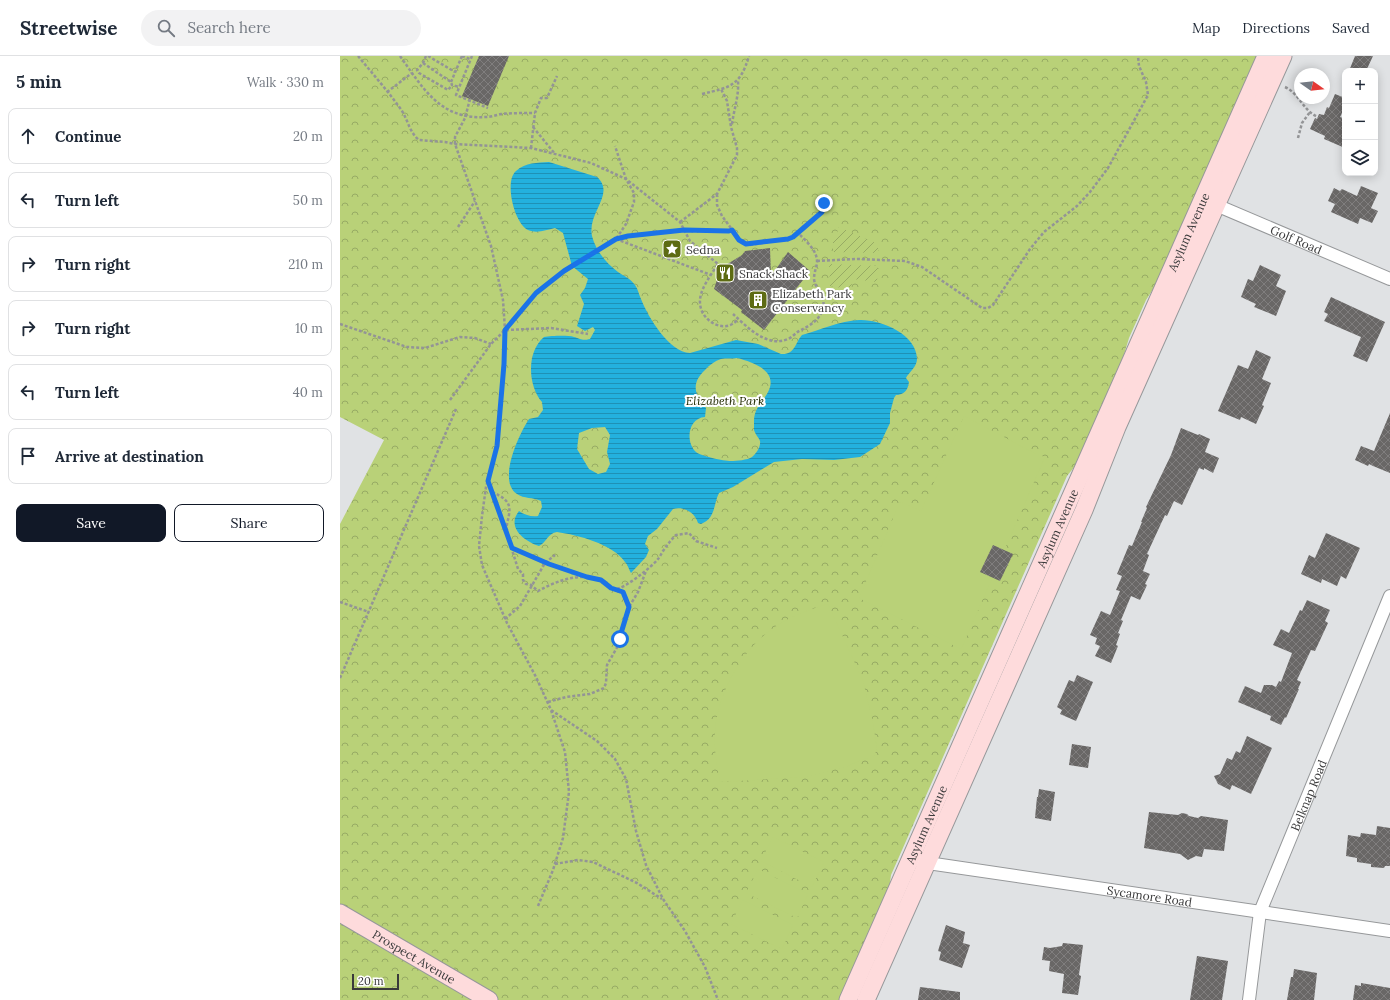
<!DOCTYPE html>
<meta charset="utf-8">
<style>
:root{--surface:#fff;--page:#f2f2f3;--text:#1f2937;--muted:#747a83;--line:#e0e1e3;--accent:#111827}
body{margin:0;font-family:Lora,serif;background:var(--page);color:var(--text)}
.controls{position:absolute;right:12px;top:12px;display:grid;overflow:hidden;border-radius:8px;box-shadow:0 2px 10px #0003}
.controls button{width:36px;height:36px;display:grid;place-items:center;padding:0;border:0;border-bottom:1px solid var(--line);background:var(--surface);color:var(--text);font:20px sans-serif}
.compass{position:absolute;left:954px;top:12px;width:36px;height:36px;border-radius:50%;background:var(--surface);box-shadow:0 2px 10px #0003;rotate:104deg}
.scale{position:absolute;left:12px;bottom:10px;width:47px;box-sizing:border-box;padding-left:4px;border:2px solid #3a3a3b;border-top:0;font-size:11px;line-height:14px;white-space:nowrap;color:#3a3a3b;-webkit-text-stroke:3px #fff;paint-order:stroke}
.stop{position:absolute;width:12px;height:12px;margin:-9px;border:3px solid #1a73e8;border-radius:50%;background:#fff}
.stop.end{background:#1a73e8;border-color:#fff;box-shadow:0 1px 4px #0008}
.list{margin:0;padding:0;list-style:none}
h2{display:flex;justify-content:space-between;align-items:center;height:52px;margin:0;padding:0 16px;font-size:17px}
h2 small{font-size:13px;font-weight:400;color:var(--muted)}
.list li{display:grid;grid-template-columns:26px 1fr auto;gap:12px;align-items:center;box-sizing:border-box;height:56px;margin:0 8px 8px;padding:0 8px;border:1px solid var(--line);border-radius:8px}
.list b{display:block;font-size:15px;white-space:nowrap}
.list em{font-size:13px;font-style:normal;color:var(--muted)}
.actions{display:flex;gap:8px;padding:12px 16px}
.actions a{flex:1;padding:9px 0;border:1px solid var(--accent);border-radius:8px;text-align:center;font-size:14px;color:var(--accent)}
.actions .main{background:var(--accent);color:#fff}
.icon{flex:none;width:22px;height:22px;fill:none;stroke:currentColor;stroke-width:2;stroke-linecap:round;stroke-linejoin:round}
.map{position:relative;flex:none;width:1050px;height:944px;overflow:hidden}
header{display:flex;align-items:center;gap:24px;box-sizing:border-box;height:56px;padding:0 20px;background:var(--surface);border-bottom:1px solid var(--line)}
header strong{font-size:19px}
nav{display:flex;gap:22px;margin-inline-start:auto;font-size:14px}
.search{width:280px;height:36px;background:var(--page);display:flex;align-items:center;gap:10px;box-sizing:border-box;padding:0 14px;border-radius:22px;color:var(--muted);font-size:15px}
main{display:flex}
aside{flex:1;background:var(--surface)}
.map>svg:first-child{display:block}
.park{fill:url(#park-crowns)}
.garden{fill:url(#garden-furrows)}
.pitch{fill:#b9d178}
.water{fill:url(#water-rules);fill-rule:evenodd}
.building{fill:url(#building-cross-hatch)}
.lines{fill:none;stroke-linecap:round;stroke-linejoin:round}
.minor-casing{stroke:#96989a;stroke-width:14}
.secondary-casing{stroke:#96989a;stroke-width:19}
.path{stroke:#939496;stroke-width:2.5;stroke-dasharray:3 2;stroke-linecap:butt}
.minor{stroke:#fff;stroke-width:12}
.secondary{stroke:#fedbdc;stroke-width:17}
.route{stroke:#1a73e8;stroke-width:5}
.labels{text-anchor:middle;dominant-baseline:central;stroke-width:4;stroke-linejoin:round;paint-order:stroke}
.street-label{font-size:12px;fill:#3a3a3b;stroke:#fff}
.poi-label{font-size:12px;fill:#3a3a3b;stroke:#fff;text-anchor:start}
.park-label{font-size:12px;font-style:italic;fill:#242d03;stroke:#fff}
</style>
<header>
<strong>Streetwise</strong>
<div class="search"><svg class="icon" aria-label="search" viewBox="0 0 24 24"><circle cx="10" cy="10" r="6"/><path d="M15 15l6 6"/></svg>Search here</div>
<nav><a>Map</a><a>Directions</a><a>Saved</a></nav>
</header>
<main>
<aside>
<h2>5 min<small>Walk · 330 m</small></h2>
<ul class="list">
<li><svg class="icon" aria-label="ahead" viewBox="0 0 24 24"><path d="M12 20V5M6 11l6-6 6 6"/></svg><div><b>Continue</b></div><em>20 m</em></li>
<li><svg class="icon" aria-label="left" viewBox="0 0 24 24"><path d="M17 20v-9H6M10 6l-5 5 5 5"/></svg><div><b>Turn left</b></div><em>50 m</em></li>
<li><svg class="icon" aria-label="right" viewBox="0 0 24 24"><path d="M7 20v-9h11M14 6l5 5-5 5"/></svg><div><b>Turn right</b></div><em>210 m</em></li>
<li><svg class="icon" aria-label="right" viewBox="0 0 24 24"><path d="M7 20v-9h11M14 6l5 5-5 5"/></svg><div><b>Turn right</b></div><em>10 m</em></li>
<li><svg class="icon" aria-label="left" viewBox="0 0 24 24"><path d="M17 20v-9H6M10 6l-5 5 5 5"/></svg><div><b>Turn left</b></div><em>40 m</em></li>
<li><svg class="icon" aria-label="arrive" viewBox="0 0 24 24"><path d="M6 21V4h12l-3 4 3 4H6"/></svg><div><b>Arrive at destination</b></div></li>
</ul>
<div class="actions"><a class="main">Save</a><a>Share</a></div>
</aside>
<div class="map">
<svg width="1050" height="944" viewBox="0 0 1050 944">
<defs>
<pattern id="park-crowns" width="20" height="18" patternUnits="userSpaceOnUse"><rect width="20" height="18" fill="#b9d178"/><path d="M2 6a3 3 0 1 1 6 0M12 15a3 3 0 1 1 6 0" fill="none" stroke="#97ab64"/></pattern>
<pattern id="garden-furrows" width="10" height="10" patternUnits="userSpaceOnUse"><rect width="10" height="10" fill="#b9d178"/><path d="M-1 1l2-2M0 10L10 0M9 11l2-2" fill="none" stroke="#97ab64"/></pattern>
<pattern id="water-rules" width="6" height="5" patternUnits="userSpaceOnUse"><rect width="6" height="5" fill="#23b1de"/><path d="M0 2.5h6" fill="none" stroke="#1f91b5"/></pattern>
<pattern id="building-cross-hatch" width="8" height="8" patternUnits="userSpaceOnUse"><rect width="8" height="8" fill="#696766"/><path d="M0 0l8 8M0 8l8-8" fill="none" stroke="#807e7e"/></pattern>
</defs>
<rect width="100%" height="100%" fill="#e0e2e4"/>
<polygon class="park" points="0,0 920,0 823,218 806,244 789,282 776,325 740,404 727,420 551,819 548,841 502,944 0,944 0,468 44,384 0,361"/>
<g class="garden">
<polygon points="499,171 538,188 538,197 493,196 493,183 496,180"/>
<polygon points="489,208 538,210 537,226 513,223 511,232 508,233 490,230"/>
</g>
<g class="pitch">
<polygon points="624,360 696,398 705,401 621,593 519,542 560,446 581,455"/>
<path d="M488,548l35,77 10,42 4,26 -3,7 -10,3 -16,7 -44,11 -84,5c-3,-16 -6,-31 -5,-48 1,-36 24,-80 53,-102 18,-14 39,-22 60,-28z"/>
<polygon points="433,781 484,806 472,831 421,805"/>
<polygon points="418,813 468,838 457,862 406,837"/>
<polygon points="403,844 453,869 442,893 391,868"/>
</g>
<path class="water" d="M209,106l48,15c19,17 -10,35 -5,59 4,15 14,27 26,36 6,4 13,7 17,13 3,4 4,10 6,14 7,18 28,53 49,54l46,-13 22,4 23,10c14,1 14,-11 21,-19 18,-5 38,-14 57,-15 21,-1 58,14 58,39 0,8 -8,13 -11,19l3,4c-1,8 -5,13 -13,13l-2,3 -4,15v10l-10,21 -20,13 -26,3 -32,-1 -28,3 -41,25 -14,6c-6,12 -3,25 -18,31l-3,-1c-3,-11 -15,-17 -25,-14l-16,20 -9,7 -3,8 4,6 -3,7 -15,16c-2,-3 -3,-8 -6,-11 -12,-18 -47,-27 -68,-30 -9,1 -11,11 -18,14 -15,-5 -33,-19 -20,-35 5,4 13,6 19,5l4,-9 -1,-6c-8,-4 -17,-2 -24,-7 -20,-13 2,-60 12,-75l9,-2 5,-7 -1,-8c-14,-16 -16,-50 2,-65 7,-1 23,-2 30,0 7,2 8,4 16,2l5,-9 -2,-3 -8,4 -8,-5 7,-22 -4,-9 5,-7 3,-9 -16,-13 -9,-33 -8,-5c-9,2 -18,6 -27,2 -14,-7 -24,-49 -12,-59 10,-9 21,-8 33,-9zM397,302c16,4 42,13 31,34 -5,10 -14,16 -14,29 0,3 0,7 0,9 1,4 5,8 6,11 1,6 -4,13 -8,16 -4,3 -16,4 -21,4 -7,0 -31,-5 -35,-9 -11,-10 -8,-34 9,-35l1,-9c-12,-13 -15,-25 -1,-38 4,-5 10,-9 16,-11 5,-1 11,0 16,-1zM265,371l5,8 -3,17 3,12 -4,8 -8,2 -9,-5 -12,-20 2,-16 13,-5z"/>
<g class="building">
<polygon points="139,0 169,0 148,50 122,40"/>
<polygon points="1015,0 1033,0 1026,15 1009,15"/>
<polygon points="995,38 1005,42 1005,51 1000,61 1005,63 1005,92 984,83 985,80 970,73 975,62 977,63 979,58 984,59 987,51 989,52"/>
<polygon points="1021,130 1038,137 1031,152 1038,155 1032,167 1020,162 1018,168 991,156 995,148 988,145 994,132 1000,135 1002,133 1017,140"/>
<polygon points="430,192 431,220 448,196 470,215 424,274 401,256 402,254 374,233 381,212 402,199 405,195"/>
<polygon points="920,209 941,219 936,230 946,235 936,260 914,251 916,248 901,241 908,223 913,225"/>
<polygon points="991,241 1045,266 1027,306 1013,300 1021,281 984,265 988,258 984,256"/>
<polygon points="916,294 931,301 922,323 931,327 922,349 924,350 916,368 901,361 900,364 878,355 898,309 908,313"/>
<polygon points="1050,357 1050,417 1033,410 1029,408 1028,410 1015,404 1021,390 1034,395"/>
<polygon points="841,372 858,379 859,378 870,383 865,396 879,402 873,417 864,412 864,414 859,412 842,449 834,445 827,460 825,459 807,498 809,499 803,515 810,518 805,528 807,529 800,544 791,540 781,564 783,565 778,577 780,578 776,589 778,590 771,607 755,600 760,590 755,588 757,582 750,579 761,555 770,559 780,535 776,534 782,520 777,518 789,489 792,490 802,466 801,466 807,452 806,451 831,399"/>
<polygon points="986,477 1020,492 1006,523 1001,520 997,530 982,523 981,527 961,518 969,499 975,502"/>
<polygon points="653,489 673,498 660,525 640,516"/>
<polygon points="967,544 990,554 985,565 988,567 975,595 971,594 957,624 961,626 958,633 959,633 946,662 945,661 941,669 930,664 931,660 898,646 905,630 921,637 924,629 932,629 936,631 939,625 941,626 952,597 933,589 941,573 949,577 960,554 962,555"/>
<polygon points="737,619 753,626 736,665 720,658 722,654 717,651 729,624 734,626"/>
<polygon points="907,680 932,692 911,738 892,729 890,734 878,728 874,720 880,718 887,702 892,704 896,695 900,697"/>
<polygon points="732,688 751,691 748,712 729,709"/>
<polygon points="699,733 715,736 711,765 695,762 697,741 698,741"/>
<polygon points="809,756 838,759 842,757 847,758 849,760 858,762 861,760 888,764 884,795 864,793 862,801 856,800 848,804 840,798 804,792"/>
<polygon points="1037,770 1050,772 1050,810 1045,810 1044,812 1031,811 1031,808 1017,806 1017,802 1006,800 1008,779 1020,781 1021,777 1036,779"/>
<polygon points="606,869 625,876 623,887 630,889 622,912 599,904 601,896 598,895"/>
<polygon points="723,887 743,889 739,919 741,920 738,939 722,937 724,918 709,915 710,905 702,904 704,891 710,892 722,890"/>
<polygon points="857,900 888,905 882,944 850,944"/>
<polygon points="954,913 977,917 974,944 947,944 951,921 953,921"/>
<polygon points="1021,927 1050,932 1050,944 1013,944 1015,929 1021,930"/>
<polygon points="580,931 620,936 620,944 578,944"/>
</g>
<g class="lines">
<defs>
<g id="minor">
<path id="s1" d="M869,146l181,77"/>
<path id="s2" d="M581,806l469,69"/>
<path id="s3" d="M909,944l11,-88 130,-316"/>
</g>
<g id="secondary">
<path id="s4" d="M0,857l149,87"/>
<path id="s5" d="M508,944l418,-944"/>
<polyline points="526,944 744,454 777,371 943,0"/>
</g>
</defs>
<use href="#minor" class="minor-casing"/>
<use href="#secondary" class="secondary-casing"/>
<g class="path">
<path d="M18,0c14,17 29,34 42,52 8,11 9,24 19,32l26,2 10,2 76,4 60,15 35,16 54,43 10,19 28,23c-7,11 -19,26 -18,39 1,19 26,32 38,16"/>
<path d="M60,0c23,32 40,64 86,61 5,0 10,-2 15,-3 11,-1 23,-1 34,-1"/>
<polyline points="86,0 83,7 77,14 79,17 108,34 112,29"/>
<polyline points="88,0 115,16"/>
<polyline points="122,0 130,3"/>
<polyline points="132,0 116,39 148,52"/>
<polyline points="83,7 111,26 112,29 119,31"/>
<polyline points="111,26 122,0"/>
<path d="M945,31c15,7 18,24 33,30"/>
<polyline points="47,36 72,17"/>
<path d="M362,38c29,-7 38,-8 47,-38"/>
<polyline points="130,43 125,62 115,81 115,88 151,190 163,244 165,274 164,308 157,391 146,431 142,460 139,490 142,509 167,567 196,621 211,654 257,685 275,703 286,723 296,775 306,809 323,843 345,875 365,911 378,944"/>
<path d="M392,68c2,-15 7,-28 6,-43"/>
<polyline points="193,71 215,98"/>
<polyline points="958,82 962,67 970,56"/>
<polyline points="191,92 195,57 201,42 207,42 217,20"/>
<polyline points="377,138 377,149 382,160 402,187 410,189 448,183 453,181 482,156 484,147"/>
<polyline points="340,166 377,138 397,99 397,92 391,71 387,45 381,33"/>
<polyline points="118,171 135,145"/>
<path d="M276,183c37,-9 75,-9 113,-8l3,-1"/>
<polyline points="276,183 371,219"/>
<polyline points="477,205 517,203 565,205 582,211 642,252 648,252 653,249 690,193 704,176 737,150 750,136 768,112 808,39 806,26 799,10 798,0"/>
<path d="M393,258c14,13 34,34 55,25 5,-2 8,-7 13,-9 10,-5 20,-11 22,-23 3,-12 -8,-18 -9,-28 0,-6 2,-10 3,-16 1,-12 -11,-22 -19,-30"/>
<polyline points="0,268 67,291 85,292 120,281 135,282 151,288"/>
<polyline points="166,274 211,272 248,278"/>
<polyline points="110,344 151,288 165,274 196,237 224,215 276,183 286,168 294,146 294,137 286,123 275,90"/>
<path d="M148,425l16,43 14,45 5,5v6l3,4 5,1 7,6c18,-10 42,-19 62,-11 6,2 9,9 16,9 8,0 37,-23 42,-30 2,-2 3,-5 5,-8 4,-6 8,-11 13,-16l13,-2 7,8 21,7"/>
<path d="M152,436c23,10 18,17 14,37"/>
<polyline points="172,492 209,508 245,520"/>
<polyline points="277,533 283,536 289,551"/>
<polyline points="0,546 29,556"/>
<polyline points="165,563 180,550 205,507 215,499"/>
<polyline points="0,622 116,353"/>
<polyline points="208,646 226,641 250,638 264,632 266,627 267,609 279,588 281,574 289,551 298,536 306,515"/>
<polyline points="215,808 238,804 253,806 297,827 322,843"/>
<polyline points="198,850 213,814 223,782 229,736 225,696 211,654"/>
</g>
<use href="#minor" class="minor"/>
<use href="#secondary" class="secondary"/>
</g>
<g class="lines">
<polyline class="route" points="280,583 282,574 289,551 283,536 271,532 261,524 247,521 209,508 172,492 148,425 157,390 164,308 165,274 196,237 224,215 276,183 288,180 344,174 389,175 392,174 399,184 406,188 448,183 453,181 482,156 484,147"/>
</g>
<defs>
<symbol id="sight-square" viewBox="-11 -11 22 22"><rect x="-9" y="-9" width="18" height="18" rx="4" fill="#5d6b13" stroke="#fff"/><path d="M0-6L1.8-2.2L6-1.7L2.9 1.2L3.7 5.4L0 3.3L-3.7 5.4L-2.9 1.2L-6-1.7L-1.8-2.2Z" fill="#fff"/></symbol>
<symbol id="restaurant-square" viewBox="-11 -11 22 22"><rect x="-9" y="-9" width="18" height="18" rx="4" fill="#5d6b13" stroke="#fff"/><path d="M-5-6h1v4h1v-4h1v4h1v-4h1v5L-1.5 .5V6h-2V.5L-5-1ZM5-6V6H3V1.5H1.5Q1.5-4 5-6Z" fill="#fff"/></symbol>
<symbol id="building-square" viewBox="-11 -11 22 22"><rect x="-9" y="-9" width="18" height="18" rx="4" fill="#5d6b13" stroke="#fff"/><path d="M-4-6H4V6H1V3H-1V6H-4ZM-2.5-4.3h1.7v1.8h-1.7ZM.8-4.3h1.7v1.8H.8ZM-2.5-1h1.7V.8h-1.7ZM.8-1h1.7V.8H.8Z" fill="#fff"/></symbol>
</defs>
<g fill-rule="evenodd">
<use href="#sight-square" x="321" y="182" width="22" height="22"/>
<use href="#restaurant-square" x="374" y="206" width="22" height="22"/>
<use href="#building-square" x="407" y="233" width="22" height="22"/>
</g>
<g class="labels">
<g class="street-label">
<text stroke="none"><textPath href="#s5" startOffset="840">Asylum Avenue</textPath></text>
<text stroke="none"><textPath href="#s1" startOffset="95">Golf Road</textPath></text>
<text stroke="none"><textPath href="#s5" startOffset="516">Asylum Avenue</textPath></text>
<text stroke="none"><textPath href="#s3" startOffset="215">Belknap Road</textPath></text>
<text stroke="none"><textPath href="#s5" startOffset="192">Asylum Avenue</textPath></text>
<text stroke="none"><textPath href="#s2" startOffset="231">Sycamore Road</textPath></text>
<text stroke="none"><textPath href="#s4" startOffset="86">Prospect Avenue</textPath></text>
</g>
<g class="poi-label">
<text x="346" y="193">Sedna</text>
<text x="399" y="217">Snack Shack</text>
<text x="432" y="237">Elizabeth Park<tspan x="432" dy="14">Conservancy</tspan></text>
</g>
<g class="park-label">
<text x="385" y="344">Elizabeth Park</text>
</g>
</g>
</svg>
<div class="controls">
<button>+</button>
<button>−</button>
<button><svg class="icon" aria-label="layers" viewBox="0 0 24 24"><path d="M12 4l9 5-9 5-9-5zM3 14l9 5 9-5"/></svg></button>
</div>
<svg class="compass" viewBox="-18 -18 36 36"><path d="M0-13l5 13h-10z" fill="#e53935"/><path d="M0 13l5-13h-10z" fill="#747a83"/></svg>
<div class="scale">20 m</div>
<div class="stop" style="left:280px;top:583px"></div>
<div class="stop end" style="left:484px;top:147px"></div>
</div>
</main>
